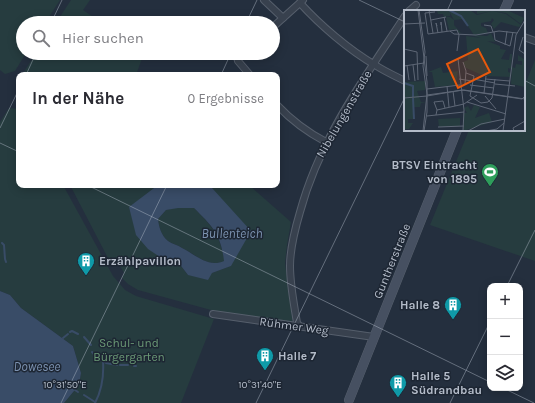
<!DOCTYPE html>
<html lang="de">
<meta charset="utf-8">
<style>
:root{--surface:#fff;--page:#f2f2f3;--text:#2b2b33;--muted:#7c7c81;--line:#e1e1e2}
body{margin:0;font-family:Karla,sans-serif;background:var(--page);color:var(--text)}
.controls{position:absolute;right:12px;bottom:12px;display:grid;overflow:hidden;border-radius:8px;box-shadow:0 2px 10px #0003}
.controls button{width:36px;height:36px;display:grid;place-items:center;padding:0;border:0;border-bottom:1px solid var(--line);background:var(--surface);color:var(--text);font:20px sans-serif}
.list{margin:0;padding:0;list-style:none}
h2{display:flex;justify-content:space-between;align-items:center;height:52px;margin:0;padding:0 16px;font-size:17px}
h2 small{font-size:13px;font-weight:400;color:var(--muted)}
.icon{flex:none;width:22px;height:22px;fill:none;stroke:currentColor;stroke-width:2;stroke-linecap:round;stroke-linejoin:round}
.map{position:relative;flex:none;width:535px;height:403px;overflow:hidden}
.search{position:absolute;background:var(--surface);box-shadow:0 2px 10px #0003;left:16px;top:16px;width:264px;height:44px;display:flex;align-items:center;gap:10px;box-sizing:border-box;padding:0 14px;border-radius:22px;color:var(--muted);font-size:15px}
.panel{position:absolute;background:var(--surface);box-shadow:0 2px 10px #0003;left:16px;top:72px;width:264px;height:116px;border-radius:8px}
.map>svg:first-child{display:block}
.green{fill:#263c3f}
.water{fill:#394c67;fill-rule:evenodd}
.lines{fill:none;stroke-linecap:round;stroke-linejoin:round}
.stream{stroke:#394c67;stroke-width:2}
.street-casing{stroke:#565f6c;stroke-width:8}
.secondary-casing{stroke:#565f6c;stroke-width:10}
.street{stroke:#38414e;stroke-width:6}
.secondary{stroke:#465061;stroke-width:9}
.ticks{fill:none;stroke:#b4bcc9;stroke-width:1;stroke-opacity:0.45}
.labels{text-anchor:middle;dominant-baseline:central;stroke-width:3;stroke-linejoin:round;paint-order:stroke}
.street-label{font-size:12px;fill:#b4bcc9;stroke:#1d2633}
.poi-label{font-size:12px;font-weight:bold;fill:#b4bcc9;stroke:#1d2633;text-anchor:start}
.park-label{font-size:12px;fill:#6b9a76;stroke:#1d2633}
.water-label{font-size:13px;font-style:italic;fill:#7c92b1;stroke:#1d2633}
.inset-river{fill:none;stroke:#394c67;stroke-width:2}
.inset-road{fill:none;stroke:#5e6776;stroke-width:1}
.view{fill:#e8590c;fill-opacity:0.15;stroke:#e8590c;stroke-width:2}
.inset-edge{fill:none;stroke:#b4bcc9;stroke-width:2}
.ticks-label{font-size:10px;text-anchor:middle;fill:#b4bcc9;stroke:#1d2633;stroke-width:3;stroke-linejoin:round;paint-order:stroke}
</style>
<div class="map">
<svg width="535" height="403" viewBox="0 0 535 403">
<rect width="100%" height="100%" fill="#242f3e"/>
<g class="green">
<polygon points="0,0 60,0 45,23 23,23 23,53 26,53 15,71 5,74 0,70"/>
<polygon points="71,0 90,0 83,10 102,23 56,23"/>
<polygon points="36,53 144,53 136,75 22,75"/>
<polygon points="535,60 535,261 430,225 469,130 524,130 524,87"/>
<polygon points="9,108 19,109 19,185 63,185 113,276 125,290 136,296 214,319 181,403 64,403 79,385 81,373 73,346 21,308 10,295 0,291 0,122"/>
<path d="M70,185h88l-28,22 33,52 15,3 10,13 24,-2 19,-7 -19,-78 -51,-3h88l42,37 -4,23 -2,18 8,62 -82,-15 -73,-20 -10,-6 -6,-6 2,-5c-3,-6 -7,-12 -15,-13z"/>
<path d="M178,207l16,1c19,19 25,26 31,53 -18,7 -28,-6 -43,-13 -4,-3 -10,-4 -14,-7 -7,-6 -9,-14 -10,-22l8,-9z"/>
</g>
<g class="water">
<path d="M158,185l54,3 39,43 -20,35 -19,7 -4,7 -20,-5 -10,-13 -15,-3 -15,-10 -12,-14 -7,-28zM178,208h16c18,18 27,26 30,53 -16,7 -28,-6 -42,-13 -4,-3 -10,-4 -14,-7 -7,-6 -9,-14 -10,-22l8,-9z"/>
<polygon points="0,291 10,295 21,308 73,346 81,373 79,385 64,403 0,403"/>
</g>
<g class="lines">
<g class="stream">
<polyline points="2,243 4,245 5,259 6,262"/>
<polyline points="70,332 72,331 78,334"/>
<polyline points="84,337 91,345"/>
<polyline points="63,338 68,334"/>
<polyline points="92,352 98,359"/>
<polyline points="99,359 106,363 117,365"/>
<polyline points="120,365 128,365"/>
<polyline points="134,366 136,366"/>
<polyline points="75,390 78,392"/>
<polyline points="84,395 95,402"/>
<path d="M95,403c7,-13 9,-27 8,-42"/>
</g>
<defs>
<g id="street">
<polyline points="264,0 283,18"/>
<path d="M300,3c20,22 49,47 75,62 9,6 20,11 30,16"/>
<polyline points="409,11 416,5"/>
<polyline points="273,27 303,0"/>
<polyline points="524,37 535,41"/>
<polyline points="241,53 237,57 238,61 250,75"/>
<path d="M277,105c15,16 30,27 49,37"/>
<polyline points="213,314 374,337"/>
<path d="M300,327l-3,-4c-3,-19 -7,-38 -7,-57 0,-19 5,-37 10,-54 20,-74 64,-133 105,-196"/>
</g>
<g id="secondary">
<polyline points="504,11 509,0"/>
<polyline points="349,400 457,130"/>
</g>
</defs>
<use href="#street" class="street-casing"/>
<use href="#secondary" class="secondary-casing"/>
<use href="#street" class="street"/>
<use href="#secondary" class="secondary"/>
</g>
<path class="ticks" d="M359,0l46,22M447,11l5,-11M51,23l11,-23M246,23l11,-23M26,75l10,-22M221,75l10,-22M524,80l11,6M0,128l19,-39M0,143l19,9M87,185l403,197M507,286l28,-56M503,388l31,15M61,403l106,-218M256,403l149,-306M450,403l40,-81"/>
<defs>
<symbol id="stadium-pin" viewBox="-11 -11 22 30"><path d="M0 17L-7.5 6A9.5 9.5 0 1 1 7.5 6Z" fill="#2e9e5b" stroke="#1d2633"/><path d="M0-5a6.5 5 0 1 0 0 10a6.5 5 0 1 0 0-10ZM-3.5-1.8h7v3.6h-7Z" fill="#fff"/></symbol>
<symbol id="building-pin" viewBox="-11 -11 22 30"><path d="M0 17L-7.5 6A9.5 9.5 0 1 1 7.5 6Z" fill="#0f9aa8" stroke="#1d2633"/><path d="M-4-6H4V6H1V3H-1V6H-4ZM-2.5-4.3h1.7v1.8h-1.7ZM.8-4.3h1.7v1.8H.8ZM-2.5-1h1.7V.8h-1.7ZM.8-1h1.7V.8H.8Z" fill="#fff"/></symbol>
</defs>
<g fill-rule="evenodd">
<use href="#stadium-pin" x="480" y="162" width="20" height="27"/>
<use href="#building-pin" x="76" y="251" width="20" height="27"/>
<use href="#building-pin" x="443" y="295" width="20" height="27"/>
<use href="#building-pin" x="255" y="346" width="20" height="27"/>
<use href="#building-pin" x="388" y="373" width="20" height="27"/>
</g>
<g class="labels">
<g class="street-label">
<text transform="translate(344 114) rotate(-60)">Nibelungenstraße</text>
<text transform="translate(392 261) rotate(-68)">Guntherstraße</text>
<text transform="translate(294 326) rotate(8)">Rühmer Weg</text>
</g>
<g class="poi-label">
<text x="477" y="165" text-anchor="end">BTSV Eintracht<tspan x="477" dy="14">von 1895</tspan></text>
<text x="99" y="261">Erzählpavillon</text>
<text x="440" y="305" text-anchor="end">Halle 8</text>
<text x="278" y="356">Halle 7</text>
<text x="411" y="376">Halle 5<tspan x="411" dy="14">Südrandbau</tspan></text>
</g>
<g class="park-label">
<text x="129" y="343">Schul- und<tspan x="129" dy="14">Bürgergarten</tspan></text>
</g>
<g class="water-label">
<text x="232" y="233">Bullenteich</text>
<text x="37" y="366">Dowesee</text>
</g>
</g>
<g transform="translate(404 10)">
<rect width="121" height="121" fill="#242f3e"/>
<path d="M28,0h38l7,5 15,-4 -15,3v-3l-4,-1h34l17,8 -3,6 -15,-11 -13,-2 13,3 15,11 -2,2 -18,-5 -7,7 -3,-5 3,-4 -2,-2 -1,3 -10,2v3l5,2 2,5 -14,2 -11,-16 -9,1v5l7,8h-2l-3,-4 -7,1 -3,-13h4l4,3 -4,-7v3l-6,1 -1,-3h-5l-1,-3zM87,23l4,9 -8,-1 13,5v3l6,1 -5,9 8,1 1,-6h2l-1,15 -3,-1v4l3,1 -1,4 -24,-1v-3l-2,3 -18,-8 -3,-6 5,-2 -2,-24 15,2 -10,-3 16,1zM114,45l7,5v27l-14,-3 1,-17 3,1 1,-4 6,1v-4h-4zM37,57l2,6 15,-2 -2,14 -21,2 -3,-15h-4zM21,71v9l-8,1 4,11 5,1h-5l-1,4h-6l-1,-9 1,21h-6v4h5l-4,6h-5v-47zM70,95l6,2 -5,11 14,-5 3,9 -29,9 1,-18h3l-3,-5 4,-2 3,5zM56,108v8l-21,1 -1,-8z" fill="#263c3f"/>
<path class="inset-river" d="M45,0l12,6 7,10M0,73l9,3v11M9,88l1,21"/>
<path class="inset-road" d="M14,0l9,72v30l-3,19M15,0l6,42 -2,14 4,28 -4,37M25,0l4,23M31,2l-10,1 3,21 29,-4 2,5 -2,16M40,7l3,14M27,10l15,-3M0,14l21,-1M37,15v-3l1,10M80,15l7,1 2,6M33,16l-1,-3 2,10M46,21l4,3 22,1 23,-4 18,2M90,22l1,8 15,6 3,-14M119,27l-4,13 6,4M101,35l2,-14M0,39l13,3 1,28M22,46l1,20M54,49l6,51 -1,21M59,52l3,9 -1,13M3,55l2,15M9,55l2,16M0,56l20,-3M62,63l8,3 -4,20 11,7 7,-1 4,-4 3,-19M55,69l13,2M69,69l22,4M81,69l25,2M91,74l20,2M66,75l24,3M43,76l2,21M23,79l33,-4M49,81l2,15M80,83l2,-17M23,85l37,-5 61,9M23,86l35,-6 60,9 3,-3M81,86l11,13M0,88l23,-2M63,92l39,12M33,100l-3,-8 9,-1 2,7M32,105l1,-5 27,-6 13,-9M23,106l37,-4M34,117l26,-1M0,121h19M64,121l13,-7 24,-5M82,121l11,-2 7,-6M99,121l13,-96 9,-15M110,121l-1,-3 12,-7"/>
<path class="view" d="M74,39l12,23 -32,16 -11,-24z"/>
<rect width="121" height="121" class="inset-edge"/>
</g>
<g class="ticks-label">
<text x="65" y="388">10°31'50"E</text>
<text x="260" y="388">10°31'40"E</text>
</g>
</svg>
<div class="controls">
<button>+</button>
<button>−</button>
<button><svg class="icon" aria-label="layers" viewBox="0 0 24 24"><path d="M12 4l9 5-9 5-9-5zM3 14l9 5 9-5"/></svg></button>
</div>
<div class="search"><svg class="icon" aria-label="search" viewBox="0 0 24 24"><circle cx="10" cy="10" r="6"/><path d="M15 15l6 6"/></svg>Hier suchen</div>
<section class="panel">
<h2>In der Nähe<small>0 Ergebnisse</small></h2>
<ul class="list">
</ul>
</section>
</div>
